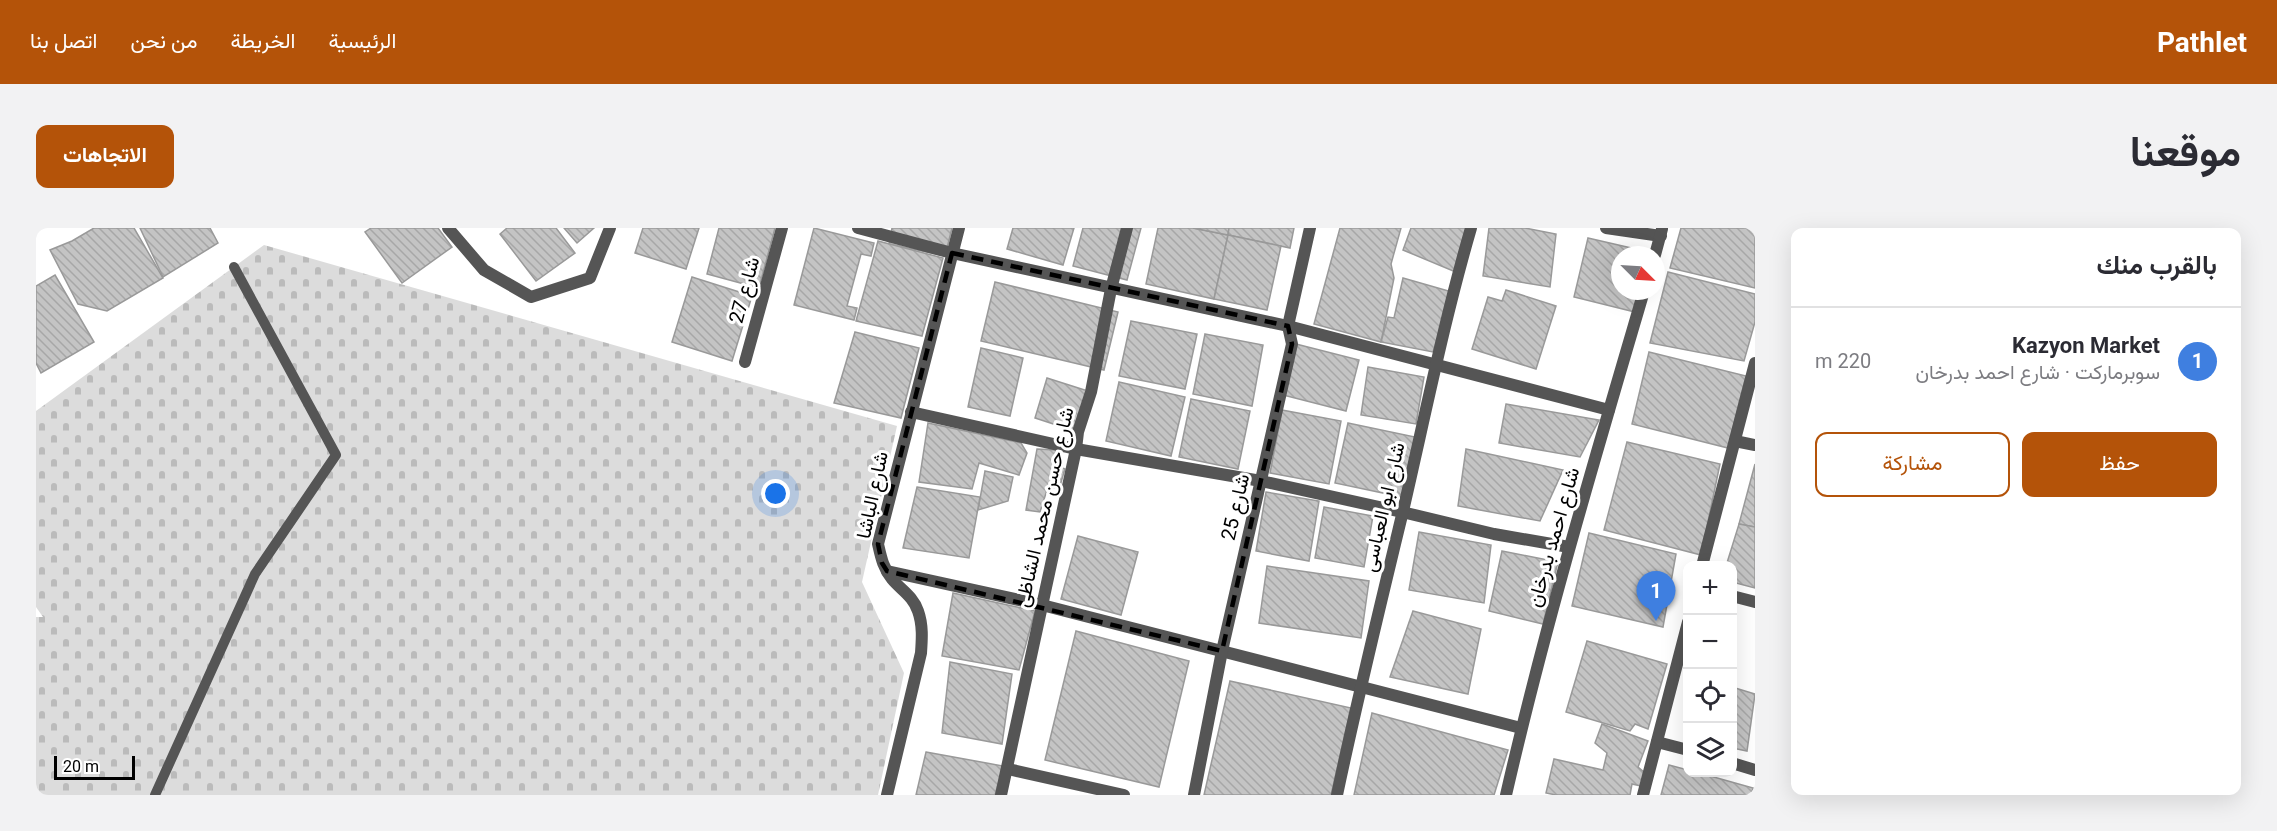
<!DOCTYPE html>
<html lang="ar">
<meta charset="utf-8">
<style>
:root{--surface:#fff;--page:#f2f2f3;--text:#2b2b33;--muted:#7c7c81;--line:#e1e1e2;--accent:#b45309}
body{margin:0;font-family:Roboto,Vazirmatn,sans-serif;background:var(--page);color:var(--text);direction:rtl}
.controls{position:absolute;right:18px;bottom:18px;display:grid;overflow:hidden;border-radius:12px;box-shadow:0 6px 24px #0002}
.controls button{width:54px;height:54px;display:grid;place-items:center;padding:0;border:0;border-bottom:2px solid var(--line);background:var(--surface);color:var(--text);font:30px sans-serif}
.compass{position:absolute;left:1575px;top:18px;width:54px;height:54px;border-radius:50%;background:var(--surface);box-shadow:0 6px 24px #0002;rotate:114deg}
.scale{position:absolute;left:18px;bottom:15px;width:81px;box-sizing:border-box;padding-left:6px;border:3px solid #000;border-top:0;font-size:16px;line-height:21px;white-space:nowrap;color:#000;-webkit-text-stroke:4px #fff;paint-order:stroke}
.you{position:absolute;left:740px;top:266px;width:21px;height:21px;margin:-15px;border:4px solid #fff;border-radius:50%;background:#1a73e8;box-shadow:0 0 0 9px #1a73e833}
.badge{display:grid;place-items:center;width:39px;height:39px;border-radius:50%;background:var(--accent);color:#fff;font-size:20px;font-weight:700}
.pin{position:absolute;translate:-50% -50px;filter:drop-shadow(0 2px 3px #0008)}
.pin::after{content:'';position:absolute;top:32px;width:21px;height:18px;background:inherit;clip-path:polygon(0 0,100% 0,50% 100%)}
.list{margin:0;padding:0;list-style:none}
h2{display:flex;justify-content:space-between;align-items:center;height:78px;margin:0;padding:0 24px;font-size:26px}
h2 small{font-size:20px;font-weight:400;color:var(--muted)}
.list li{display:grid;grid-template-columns:39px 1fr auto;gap:18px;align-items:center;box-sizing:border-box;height:108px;padding:0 24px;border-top:2px solid var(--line)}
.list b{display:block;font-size:22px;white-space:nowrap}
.list p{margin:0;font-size:20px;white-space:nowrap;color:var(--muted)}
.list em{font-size:20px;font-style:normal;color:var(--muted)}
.actions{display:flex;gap:12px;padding:18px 24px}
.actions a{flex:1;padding:14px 0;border:2px solid var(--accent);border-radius:12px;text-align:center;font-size:21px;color:var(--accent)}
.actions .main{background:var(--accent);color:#fff}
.icon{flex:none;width:33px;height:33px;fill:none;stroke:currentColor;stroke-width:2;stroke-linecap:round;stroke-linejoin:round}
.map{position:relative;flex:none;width:1719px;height:567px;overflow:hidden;direction:ltr;border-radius:12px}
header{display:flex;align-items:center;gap:36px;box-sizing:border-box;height:84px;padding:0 30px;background:var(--accent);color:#fff}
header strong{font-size:28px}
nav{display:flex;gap:33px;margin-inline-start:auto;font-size:21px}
.intro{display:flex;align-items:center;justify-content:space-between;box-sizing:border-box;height:144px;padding:0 36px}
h1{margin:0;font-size:42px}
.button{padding:15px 27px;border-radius:12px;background:var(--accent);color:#fff;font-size:21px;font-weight:700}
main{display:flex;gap:36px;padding:0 36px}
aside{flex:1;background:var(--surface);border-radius:12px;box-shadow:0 6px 24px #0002}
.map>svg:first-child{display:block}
.cemetery{fill:url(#cemetery-stones)}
.building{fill:url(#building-back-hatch);stroke:#999;stroke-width:1.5}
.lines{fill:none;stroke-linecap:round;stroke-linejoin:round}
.lane{stroke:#555;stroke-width:10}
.street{stroke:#555;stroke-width:12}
.marked{fill:none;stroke:#000;stroke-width:4.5;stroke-dasharray:12 8;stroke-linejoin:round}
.labels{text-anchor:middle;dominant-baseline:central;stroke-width:6;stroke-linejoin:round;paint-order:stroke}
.street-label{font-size:20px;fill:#000;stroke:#fff}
</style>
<header>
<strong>Pathlet</strong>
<nav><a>الرئيسية</a><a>الخريطة</a><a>من نحن</a><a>اتصل بنا</a></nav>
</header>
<div class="intro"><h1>موقعنا</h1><a class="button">الاتجاهات</a></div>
<main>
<aside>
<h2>بالقرب منك<small></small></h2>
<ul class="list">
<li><span class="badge" style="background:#3f7fe0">1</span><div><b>Kazyon Market</b><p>سوبرماركت · شارع احمد بدرخان</p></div><em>220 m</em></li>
</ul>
<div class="actions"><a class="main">حفظ</a><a>مشاركة</a></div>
</aside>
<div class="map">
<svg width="1719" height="567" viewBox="0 0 1719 567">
<defs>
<pattern id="cemetery-stones" width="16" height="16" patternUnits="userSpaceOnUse" patternTransform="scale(1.5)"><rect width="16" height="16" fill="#dcdcdc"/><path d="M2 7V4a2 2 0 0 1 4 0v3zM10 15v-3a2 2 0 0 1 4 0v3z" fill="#bbb"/></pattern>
<pattern id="building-back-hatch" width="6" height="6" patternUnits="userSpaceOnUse" patternTransform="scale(1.5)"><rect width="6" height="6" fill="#c4c4c4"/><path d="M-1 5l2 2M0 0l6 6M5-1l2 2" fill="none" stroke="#a7a7a7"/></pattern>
</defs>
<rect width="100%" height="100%" fill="#fff"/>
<polygon class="cemetery" points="228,17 861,198 826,354 868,445 842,567 0,567 0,389 7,389 0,379 0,183"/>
<g class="building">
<polygon points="58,0 98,0 127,50 71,83 42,76 14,22 36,13"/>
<polygon points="104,0 174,0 182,15 127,49"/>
<polygon points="335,0 402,0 416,19 366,55 329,4"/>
<polygon points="471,0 520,0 539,25 500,53 464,6"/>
<polygon points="528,0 558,0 541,15"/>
<polygon points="607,0 663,0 650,41 599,25"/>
<polygon points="683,0 739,0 723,60 671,46"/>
<polygon points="778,0 838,15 835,28 825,26 811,78 821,80 818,92 758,77"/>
<polygon points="856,0 916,0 909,28 853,16"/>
<polygon points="977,0 1038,0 1027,37 971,21"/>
<polygon points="1047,0 1105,0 1091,52 1037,38"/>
<polygon points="1122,0 1157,0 1192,7 1178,71 1110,56"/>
<polygon points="1157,0 1193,0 1192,7"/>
<polygon points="1193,0 1258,0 1254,20 1192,7"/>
<polygon points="1304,0 1365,0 1355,36 1358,50 1345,114 1278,96"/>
<polygon points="1375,0 1435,0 1422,45 1367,22"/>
<polygon points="1453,0 1489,0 1520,6 1514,59 1447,48"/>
<polygon points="1645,0 1719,0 1719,60 1634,40"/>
<polygon points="1192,7 1245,18 1231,82 1178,71"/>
<polygon points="1552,10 1617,25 1584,27 1584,63 1608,63 1603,85 1538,69"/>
<polygon points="842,13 907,30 886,108 820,93"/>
<polygon points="1632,44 1719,66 1719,94 1708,133 1614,115"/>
<polygon points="19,47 58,114 5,145 0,135 0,58"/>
<polygon points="656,49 716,68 696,133 636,114"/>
<polygon points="1367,50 1416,64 1397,124 1345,114 1352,89 1358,90"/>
<polygon points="959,54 1082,84 1068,142 945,113"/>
<polygon points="1470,62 1520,78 1500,141 1436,121 1452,69 1466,73"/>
<polygon points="1095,93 1161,106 1149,161 1083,148"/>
<polygon points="819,104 883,120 865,190 798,175"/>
<polygon points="1169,106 1227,117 1216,178 1157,166"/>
<polygon points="1260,116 1323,132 1310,183 1247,167"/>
<polygon points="945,120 987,130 974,188 932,179"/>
<polygon points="1613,124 1710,148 1692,220 1596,196"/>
<polygon points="1332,139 1388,149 1380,196 1325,187"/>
<polygon points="1011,150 1055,164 1042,204 999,190"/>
<polygon points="1083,154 1149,169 1135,228 1070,213"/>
<polygon points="1155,171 1214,183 1202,241 1143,229"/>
<polygon points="1470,176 1563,192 1544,229 1463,215"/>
<polygon points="1246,182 1305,193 1293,256 1234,245"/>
<polygon points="892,195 985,215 991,225 983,247 943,235 936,261 883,254"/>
<polygon points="1312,195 1379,209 1366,269 1299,255"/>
<polygon points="1591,214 1684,236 1665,327 1568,302"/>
<polygon points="1001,221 1020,222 1017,236 1029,241 1024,258 1011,262 1004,284 990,282"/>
<polygon points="1430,221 1527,242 1504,293 1422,278"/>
<polygon points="1719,236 1719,299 1703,296"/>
<polygon points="949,243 977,249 972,273 942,282"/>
<polygon points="881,259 944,269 933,330 867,320"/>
<polygon points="1230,264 1283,273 1273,333 1220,323"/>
<polygon points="1288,279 1337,288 1328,339 1279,330"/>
<polygon points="1703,296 1719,299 1719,360 1696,354 1696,338 1690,338"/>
<polygon points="1383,304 1455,317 1448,375 1373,362"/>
<polygon points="1553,305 1640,326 1627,399 1536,378"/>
<polygon points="1042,308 1102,324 1085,387 1025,371"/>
<polygon points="1466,323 1522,334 1507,396 1453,383"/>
<polygon points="1231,338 1333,353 1325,410 1223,395"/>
<polygon points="917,365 999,383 983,442 906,428"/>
<polygon points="1377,383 1445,401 1432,466 1354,449"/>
<polygon points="1040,403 1153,433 1123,559 1009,532"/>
<polygon points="1551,413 1631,436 1612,501 1599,496 1594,503 1530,484"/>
<polygon points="914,434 976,446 966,516 906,505"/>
<polygon points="1194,453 1315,480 1295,567 1168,567"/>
<polygon points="1696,459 1719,466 1711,523 1696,520"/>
<polygon points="1336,485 1472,522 1458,567 1318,567"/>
<polygon points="1566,496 1612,513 1602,539 1608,544 1605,558 1596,556 1594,567 1520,567 1510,565 1518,531 1567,542 1571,525 1559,515"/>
<polygon points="890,524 967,538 959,567 880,567"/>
<polygon points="1633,537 1652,542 1652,544 1660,544 1717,560 1715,567 1625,567"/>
</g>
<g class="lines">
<polyline class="lane" points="119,567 219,346 300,227 198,39"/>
<g class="street">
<polyline points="412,0 448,42 495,69 554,50 574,0"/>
<polyline points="822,0 916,25 1252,98 1573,182"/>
<polyline points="1570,0 1625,8"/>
<polyline points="1619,27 1626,1"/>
<polyline points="709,134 746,0"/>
<polyline points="875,184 1040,221 1225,253 1366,284 1458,306 1533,319"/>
<polyline points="1699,213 1719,217"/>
<polyline points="1666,338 1719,135"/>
<polyline points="851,343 1006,377 1485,500"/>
<polyline points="1696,368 1719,374"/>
<polyline points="1621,514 1652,522"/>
<polyline points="1696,535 1719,542"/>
<polyline points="972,541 1088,567"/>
<path d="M851,567l34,-142c1,-14 2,-28 -3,-42 -5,-15 -17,-21 -26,-32 -9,-11 -11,-22 -14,-35l81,-316"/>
<polyline points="965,567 1040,221 1042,204 1055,164 1075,61 1091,0"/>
<polyline points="1158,567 1186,423 1256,116 1252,98 1274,0"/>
<path d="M1301,567c20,-95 43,-189 66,-284 22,-95 41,-190 68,-283"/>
<path d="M1470,567c39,-170 89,-337 138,-504"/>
<polyline points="1607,567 1652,394"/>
</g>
</g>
<path class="marked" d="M916,25l336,73 4,18 -70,307 -335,-80 -5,-8 -4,-19z"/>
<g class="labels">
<g class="street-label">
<text transform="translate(708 62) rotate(-75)">شارع 27</text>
<text transform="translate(836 267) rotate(-78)">شارع الباشا</text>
<text transform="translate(1008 279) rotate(-77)">شارع حسن محمد الشاظى</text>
<text transform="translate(1199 279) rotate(-77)">شارع 25</text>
<text transform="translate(1347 279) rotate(-77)">شارع ابو العباسى</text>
<text transform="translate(1517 309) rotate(-74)">شارع احمد بدرخان</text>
</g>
</g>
</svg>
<div class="controls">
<button>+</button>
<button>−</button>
<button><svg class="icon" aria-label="locate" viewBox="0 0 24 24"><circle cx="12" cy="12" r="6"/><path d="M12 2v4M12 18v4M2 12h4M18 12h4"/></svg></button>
<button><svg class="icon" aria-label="layers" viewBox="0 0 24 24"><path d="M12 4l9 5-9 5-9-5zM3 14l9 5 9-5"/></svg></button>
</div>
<svg class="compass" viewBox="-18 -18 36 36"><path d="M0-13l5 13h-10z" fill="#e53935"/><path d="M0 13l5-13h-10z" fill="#7c7c81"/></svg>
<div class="scale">20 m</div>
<div class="you"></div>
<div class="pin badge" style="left:1620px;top:393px;background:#3f7fe0">1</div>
</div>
</main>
